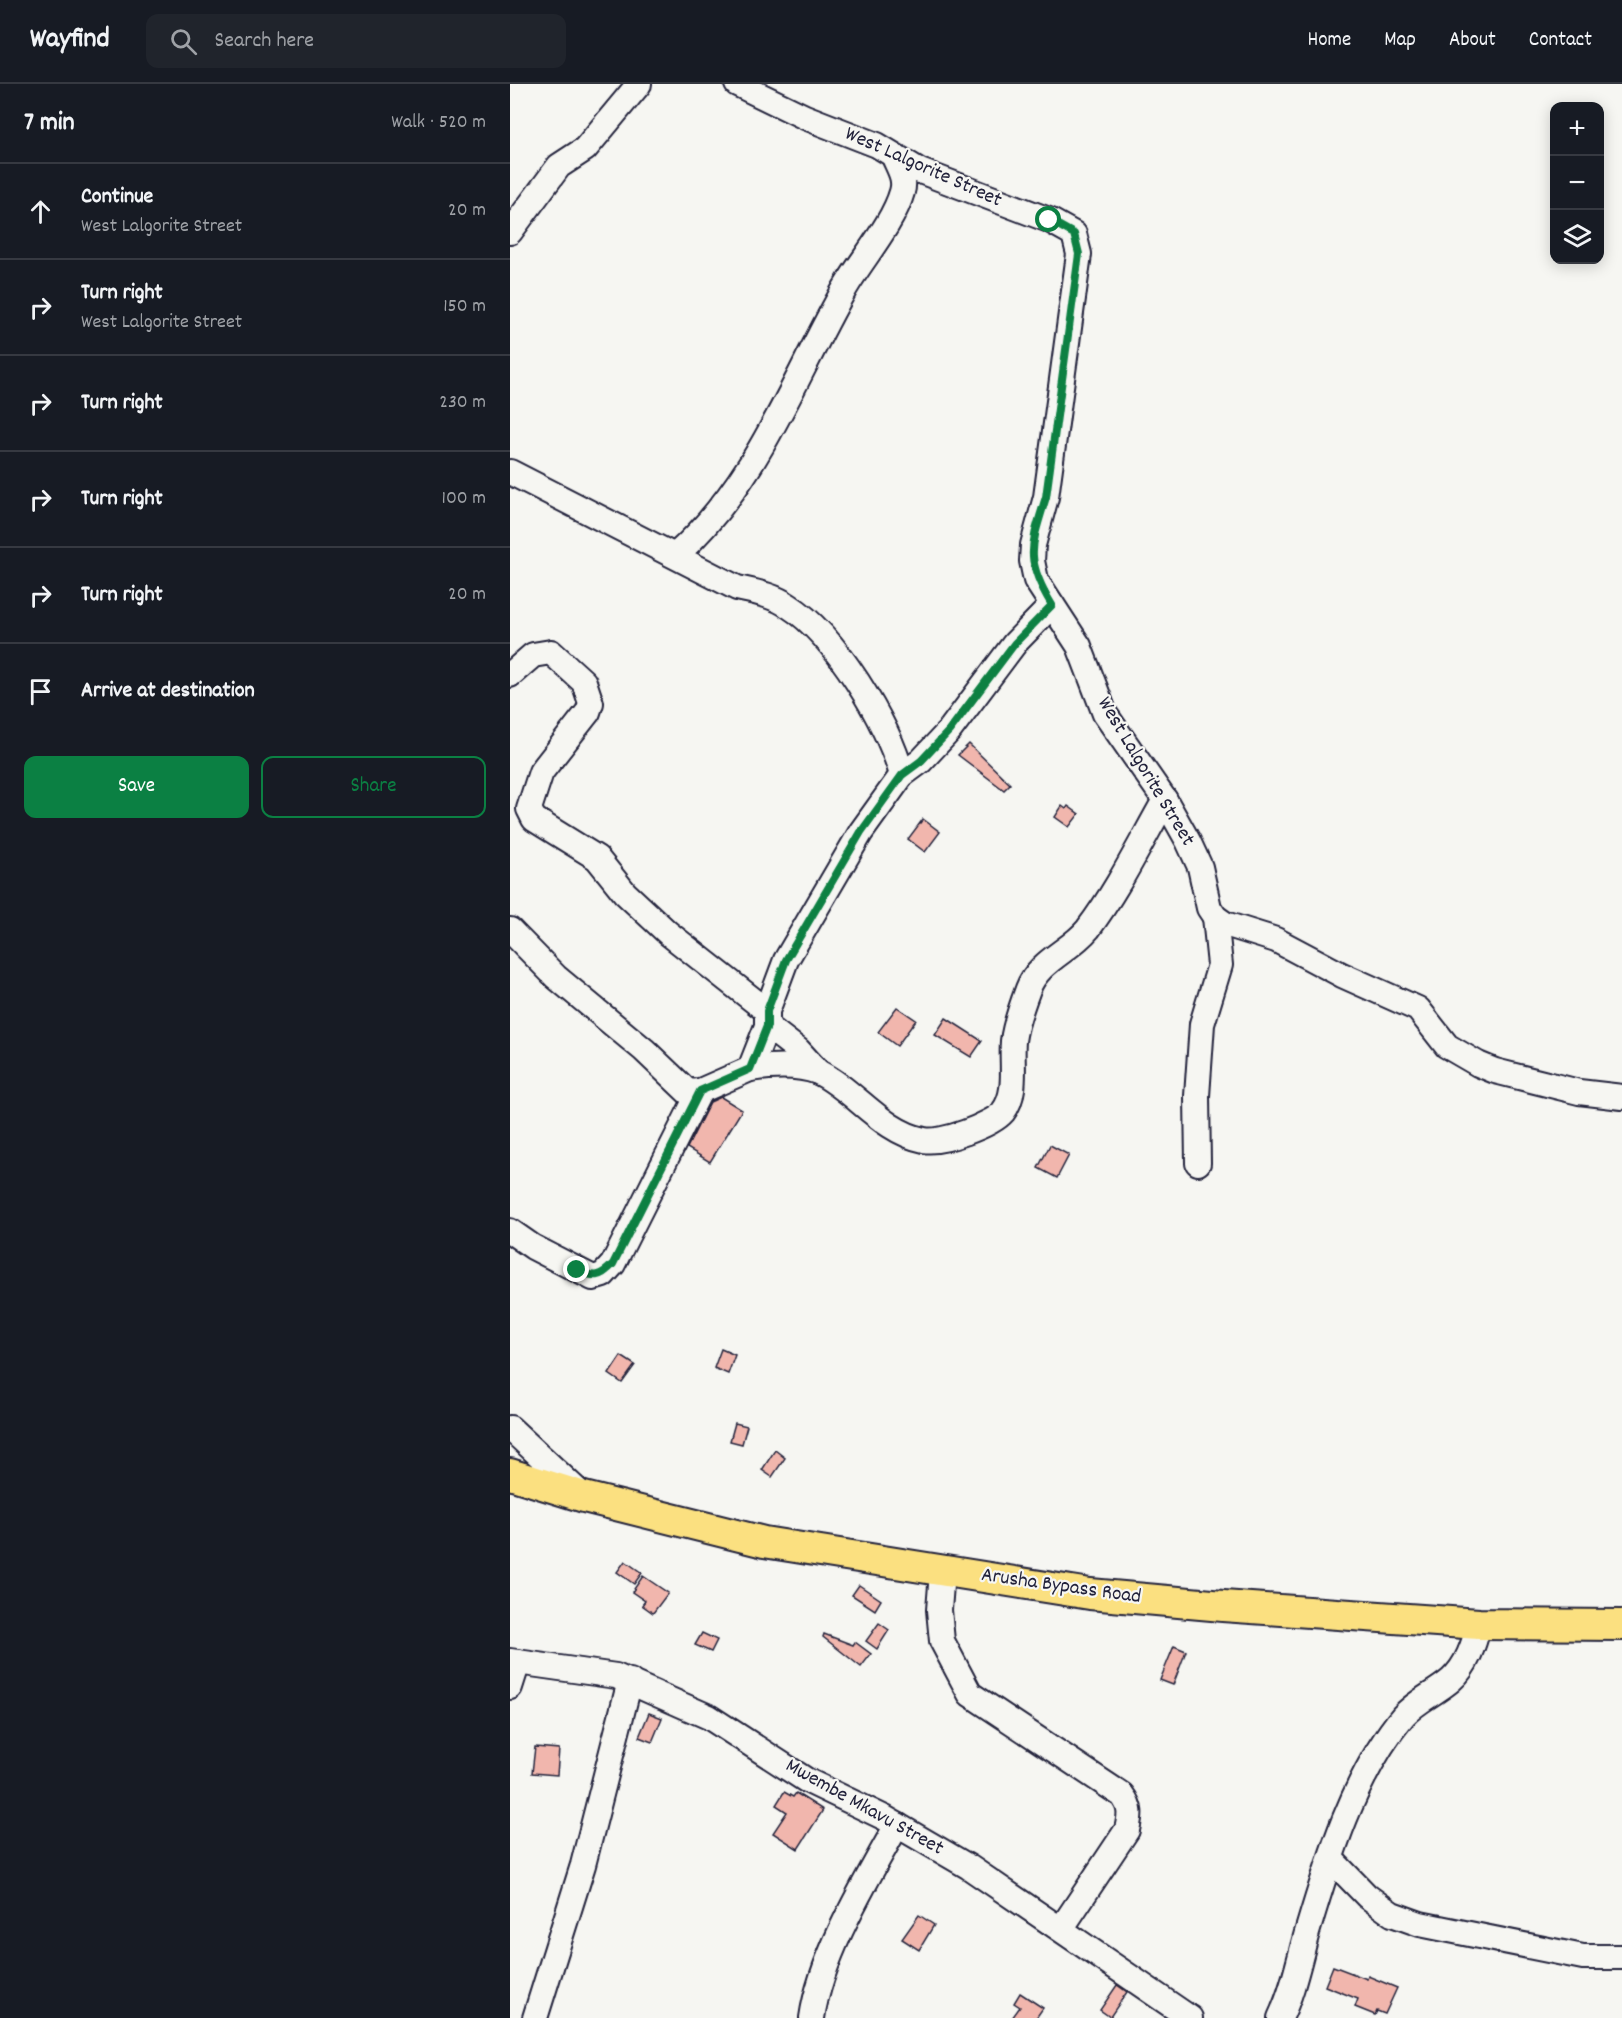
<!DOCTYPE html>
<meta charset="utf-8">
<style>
:root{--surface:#171b24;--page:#20242c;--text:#f1f3f6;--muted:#9ea1a6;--line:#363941;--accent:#0b8043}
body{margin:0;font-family:Dekko,sans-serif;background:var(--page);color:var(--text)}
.controls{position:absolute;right:18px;top:18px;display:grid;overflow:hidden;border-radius:12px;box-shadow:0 3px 15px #0003}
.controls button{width:54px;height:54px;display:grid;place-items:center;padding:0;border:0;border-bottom:2px solid var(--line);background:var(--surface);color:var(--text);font:30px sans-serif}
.stop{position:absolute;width:18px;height:18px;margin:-14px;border:4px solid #0b8043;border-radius:50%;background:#fff}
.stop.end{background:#0b8043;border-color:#fff;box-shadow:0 2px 6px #0008}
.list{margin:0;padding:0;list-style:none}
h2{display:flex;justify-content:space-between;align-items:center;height:78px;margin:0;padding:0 24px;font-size:26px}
h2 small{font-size:20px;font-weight:400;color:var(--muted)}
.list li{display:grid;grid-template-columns:39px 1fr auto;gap:18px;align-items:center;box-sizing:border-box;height:96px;padding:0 24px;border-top:2px solid var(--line)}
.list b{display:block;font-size:22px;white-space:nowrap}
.list p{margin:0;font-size:20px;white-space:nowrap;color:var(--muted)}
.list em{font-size:20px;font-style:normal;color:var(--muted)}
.actions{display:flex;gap:12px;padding:18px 24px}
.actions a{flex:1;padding:14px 0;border:2px solid var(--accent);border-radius:12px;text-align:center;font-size:21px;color:var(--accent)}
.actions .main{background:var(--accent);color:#fff}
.icon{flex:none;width:33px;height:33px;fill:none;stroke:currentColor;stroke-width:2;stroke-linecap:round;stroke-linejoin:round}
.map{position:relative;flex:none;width:1112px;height:1934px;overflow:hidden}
header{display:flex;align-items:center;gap:36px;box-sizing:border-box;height:84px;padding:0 30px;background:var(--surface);border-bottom:2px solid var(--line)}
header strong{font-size:28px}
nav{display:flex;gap:33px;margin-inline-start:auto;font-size:21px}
.search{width:420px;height:54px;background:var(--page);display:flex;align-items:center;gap:15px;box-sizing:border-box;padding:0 21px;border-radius:12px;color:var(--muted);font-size:22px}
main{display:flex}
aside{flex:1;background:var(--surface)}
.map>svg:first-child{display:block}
.building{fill:#f1b6ad;stroke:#22223b;stroke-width:1.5}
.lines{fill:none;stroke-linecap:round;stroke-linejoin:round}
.minor-casing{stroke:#22223b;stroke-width:28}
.major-casing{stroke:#22223b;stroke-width:34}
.minor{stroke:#f6f6f2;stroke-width:24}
.major{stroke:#fbe080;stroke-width:30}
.route{stroke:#0b8043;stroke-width:8}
.labels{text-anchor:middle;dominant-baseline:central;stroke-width:4.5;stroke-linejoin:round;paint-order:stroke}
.street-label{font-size:21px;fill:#22223b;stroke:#f6f6f2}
</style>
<header>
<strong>Wayfind</strong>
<div class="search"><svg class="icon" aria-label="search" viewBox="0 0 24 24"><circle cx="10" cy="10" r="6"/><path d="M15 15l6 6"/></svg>Search here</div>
<nav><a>Home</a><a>Map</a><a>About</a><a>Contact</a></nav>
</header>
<main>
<aside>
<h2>7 min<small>Walk · 520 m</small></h2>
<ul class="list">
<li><svg class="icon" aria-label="ahead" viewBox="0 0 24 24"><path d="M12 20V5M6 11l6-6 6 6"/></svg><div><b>Continue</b><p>West Lalgorite Street</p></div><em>20 m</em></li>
<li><svg class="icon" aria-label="right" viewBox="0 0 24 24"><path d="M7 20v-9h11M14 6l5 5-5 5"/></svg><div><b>Turn right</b><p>West Lalgorite Street</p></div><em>150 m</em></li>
<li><svg class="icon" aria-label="right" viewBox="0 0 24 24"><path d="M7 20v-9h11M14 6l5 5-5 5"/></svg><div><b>Turn right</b></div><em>230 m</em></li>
<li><svg class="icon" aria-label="right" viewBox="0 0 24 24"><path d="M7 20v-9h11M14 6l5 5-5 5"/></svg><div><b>Turn right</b></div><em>100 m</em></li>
<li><svg class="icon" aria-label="right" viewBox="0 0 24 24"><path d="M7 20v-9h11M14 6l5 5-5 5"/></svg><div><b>Turn right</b></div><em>20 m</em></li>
<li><svg class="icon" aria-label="arrive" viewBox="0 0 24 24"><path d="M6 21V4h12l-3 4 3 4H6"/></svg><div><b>Arrive at destination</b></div></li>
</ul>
<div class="actions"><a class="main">Save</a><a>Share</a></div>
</aside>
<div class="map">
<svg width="1112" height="1934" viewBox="0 0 1112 1934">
<rect width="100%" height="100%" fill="#f6f6f2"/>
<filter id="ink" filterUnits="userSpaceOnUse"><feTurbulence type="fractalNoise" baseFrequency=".0167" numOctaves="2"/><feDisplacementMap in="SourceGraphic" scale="12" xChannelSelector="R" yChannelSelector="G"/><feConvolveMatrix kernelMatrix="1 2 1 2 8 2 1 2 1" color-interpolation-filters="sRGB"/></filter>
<g filter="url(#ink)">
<g class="building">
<polygon points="459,660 500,700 494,706 448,671"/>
<polygon points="552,722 556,725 558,722 569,730 559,743 545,733"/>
<polygon points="413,735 430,748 415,768 398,755"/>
<polygon points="387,923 406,936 387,962 368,948"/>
<polygon points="436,934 472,957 461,973 425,951"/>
<polygon points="211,1013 232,1026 200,1078 177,1064 200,1018"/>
<polygon points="540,1061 559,1071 547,1094 528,1084"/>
<polygon points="211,1265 225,1271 218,1290 204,1284"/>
<polygon points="111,1272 125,1281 112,1299 99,1290"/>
<polygon points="225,1339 237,1342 232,1360 220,1357"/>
<polygon points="265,1366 275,1374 262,1393 252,1386"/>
<polygon points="115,1477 132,1489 124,1500 107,1488"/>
<polygon points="133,1492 158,1509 143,1529 132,1521 135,1517 122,1508"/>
<polygon points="349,1501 371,1516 365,1526 342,1511"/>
<polygon points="369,1539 379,1546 367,1565 356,1557"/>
<polygon points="192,1549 207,1556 201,1568 185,1561"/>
<polygon points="314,1550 343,1561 345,1558 361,1570 351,1583 313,1553"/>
<polygon points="664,1562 676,1567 663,1601 650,1596"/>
<polygon points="139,1629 152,1634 142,1658 129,1653"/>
<polygon points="25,1663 49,1665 47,1691 22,1689"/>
<polygon points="274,1708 283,1713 286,1709 313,1726 288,1765 263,1749 277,1728 266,1721"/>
<polygon points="409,1831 424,1841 409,1866 392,1855"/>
<polygon points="823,1882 857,1895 858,1892 887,1904 875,1930 867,1927 865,1931 845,1923 848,1915 815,1902"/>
<polygon points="607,1901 617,1908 600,1933 590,1926"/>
<polygon points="510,1909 533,1924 526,1934 502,1934 510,1923 504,1919"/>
</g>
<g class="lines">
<defs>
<g id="minor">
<polyline points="227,0 295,33 367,61 410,87 539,136 564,150 569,170 536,413 523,461 522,477 526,496 569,562 595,630 655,716 678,757 690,783 699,824 705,833 715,840 766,856 832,891 908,925 937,962 968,980 985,987 1069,1008 1112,1013"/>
<polyline points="0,148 49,82 75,65 129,0"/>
<path d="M0,388l227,116c18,4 36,7 52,18 46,29 99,117 113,169"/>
<path d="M166,471c82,-74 115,-171 168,-265 17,-30 49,-66 58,-98 4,-13 -3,-23 -8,-35"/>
<polyline points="0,591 23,571 41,568 74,598 81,619 78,628 31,688 19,725 24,735 87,774 115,809 158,849 257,927"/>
<polyline points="0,846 46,893 134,966 178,1008 190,1007 240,985 257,942 257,927 276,876 351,748 392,691 411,677 439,647 505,559 542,521"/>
<polyline points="257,942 288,966 308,988"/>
<path d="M240,985c21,-3 48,-5 68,3 37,18 64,60 106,68 17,4 68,-15 79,-28 15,-19 8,-48 10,-71 2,-16 9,-36 15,-52 10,-28 42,-38 60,-60 30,-40 52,-85 77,-129"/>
<polyline points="688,1079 687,1012 692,940 710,881 705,833"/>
<polyline points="0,1147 23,1163 83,1194 93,1191 103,1180 190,1007"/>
<polyline points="0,1344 73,1412"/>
<path d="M432,1488l-3,38 3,31 28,53 152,101c10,13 8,21 5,35l-66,99"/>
<polyline points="0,1577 106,1592 199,1633 296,1696 375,1734 459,1783 680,1934"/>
<polyline points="0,1603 8,1578"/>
<polyline points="821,1775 857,1812 882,1830 910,1840 1073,1873 1112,1873"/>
<polyline points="25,1934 73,1781 120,1597"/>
<path d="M302,1934c9,-63 54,-137 85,-193"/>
<path d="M770,1934c13,-27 18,-54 26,-82 22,-74 47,-160 97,-220 13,-15 33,-23 48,-36 16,-14 23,-36 28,-56"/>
</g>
<polyline id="major" points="0,1390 74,1413 254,1458 580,1510 713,1522 969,1540 1112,1541"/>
</defs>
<use href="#minor" class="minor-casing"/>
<use href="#major" class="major-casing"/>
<use href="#minor" class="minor"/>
<use href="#major" class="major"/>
</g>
</g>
<g class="lines" filter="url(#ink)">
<path class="route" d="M67,1186c17,8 23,8 36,-6l87,-173 50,-22 17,-43v-15l19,-51 75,-128 41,-57 19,-14 28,-30 66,-88 37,-38c-28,-46 -21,-59 -6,-108l33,-243 -5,-20 -25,-14"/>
</g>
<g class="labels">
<g class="street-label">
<text transform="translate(413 84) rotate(24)">West Lalgorite Street</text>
<text transform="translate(635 688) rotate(59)">West Lalgorite Street</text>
<text transform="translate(551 1503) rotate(8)">Arusha Bypass Road</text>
<text transform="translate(354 1724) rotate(29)">Mwembe Mkavu Street</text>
</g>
</g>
</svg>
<div class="controls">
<button>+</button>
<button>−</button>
<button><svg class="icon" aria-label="layers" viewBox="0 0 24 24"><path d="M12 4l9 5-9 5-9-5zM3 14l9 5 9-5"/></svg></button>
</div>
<div class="stop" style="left:539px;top:136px"></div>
<div class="stop end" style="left:67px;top:1186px"></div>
</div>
</main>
